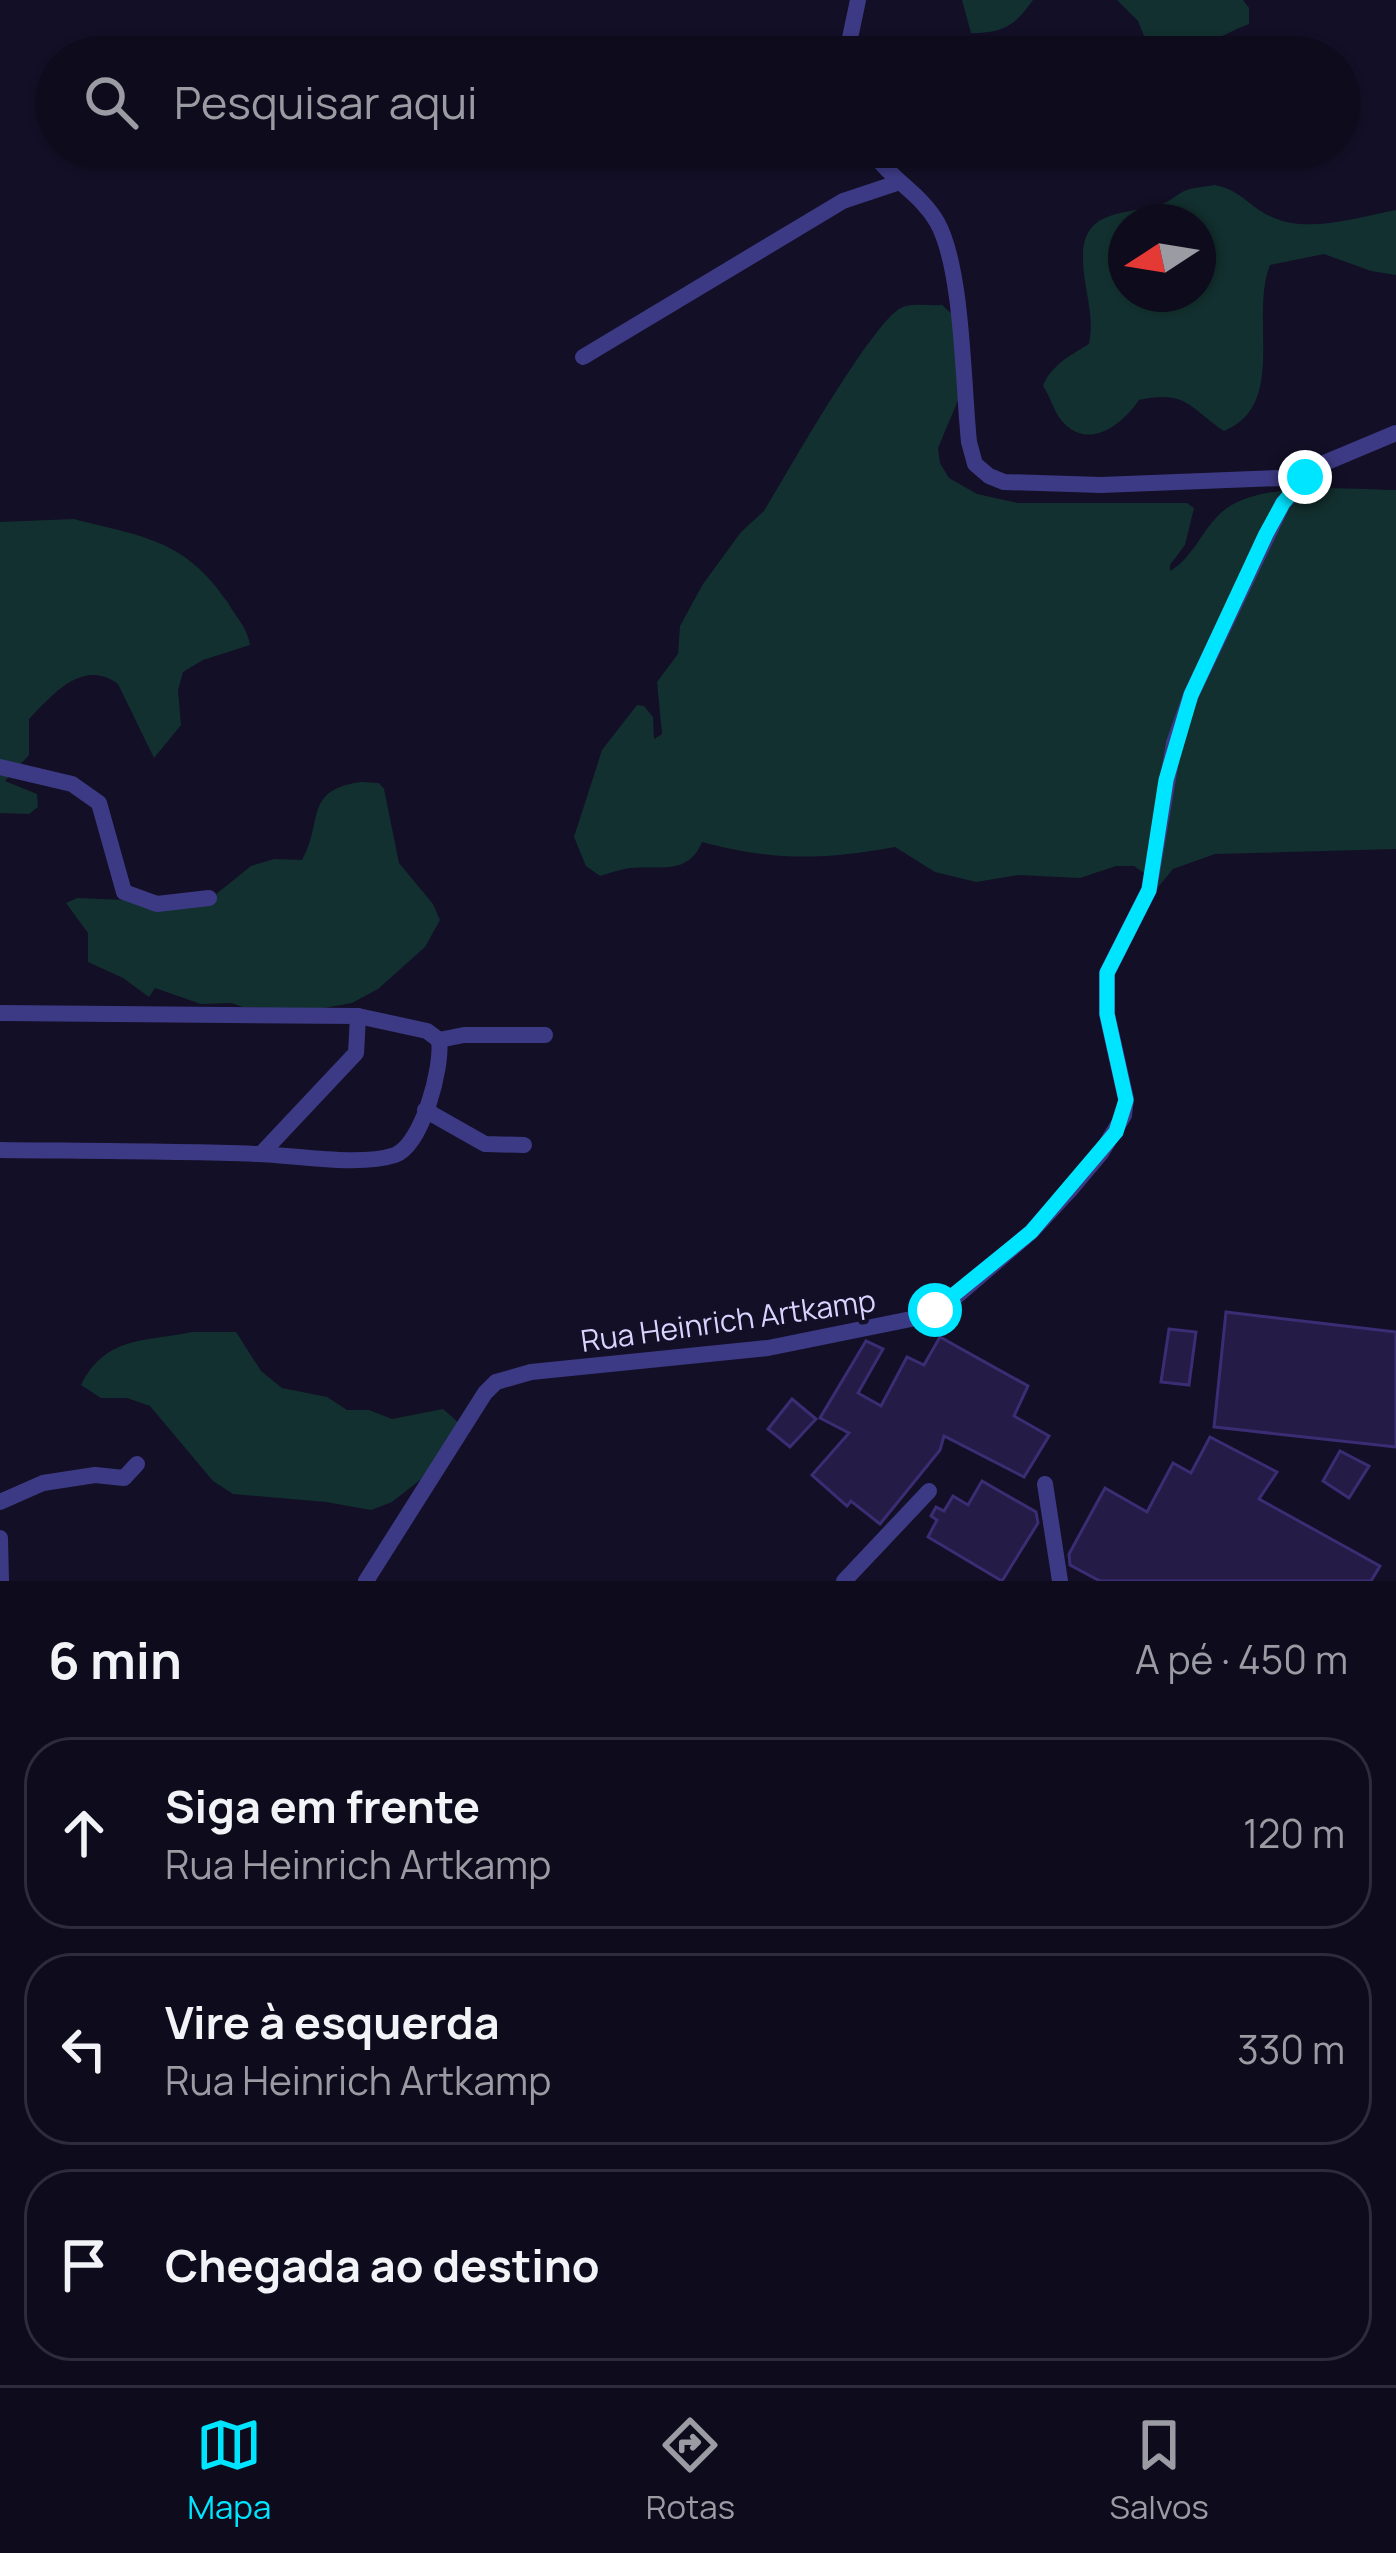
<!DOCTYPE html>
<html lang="pt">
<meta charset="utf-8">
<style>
:root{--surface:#0e0b1c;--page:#171425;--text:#f1f3f6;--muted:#9b9ba3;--line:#2e2b3b;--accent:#00e5ff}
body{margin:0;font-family:Manrope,sans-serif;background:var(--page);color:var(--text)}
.compass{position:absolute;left:1108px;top:204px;width:108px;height:108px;border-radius:50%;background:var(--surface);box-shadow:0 3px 9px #0004;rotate:258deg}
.stop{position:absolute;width:36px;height:36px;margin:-27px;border:9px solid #00e5ff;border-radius:50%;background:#fff}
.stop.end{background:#00e5ff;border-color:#fff;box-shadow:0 3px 12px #0008}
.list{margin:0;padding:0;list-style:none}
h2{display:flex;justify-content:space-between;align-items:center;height:156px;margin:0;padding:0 48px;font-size:51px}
h2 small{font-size:39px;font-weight:400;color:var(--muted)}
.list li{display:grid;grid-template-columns:78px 1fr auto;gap:36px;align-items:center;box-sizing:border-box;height:192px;margin:0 24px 24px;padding:0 24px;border:3px solid var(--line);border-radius:48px}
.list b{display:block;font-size:45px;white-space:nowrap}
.list p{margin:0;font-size:39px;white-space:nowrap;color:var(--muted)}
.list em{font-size:39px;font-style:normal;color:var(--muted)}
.icon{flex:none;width:66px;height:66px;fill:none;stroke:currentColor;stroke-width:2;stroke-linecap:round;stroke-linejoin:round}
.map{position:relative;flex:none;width:1396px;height:1581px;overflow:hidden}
.search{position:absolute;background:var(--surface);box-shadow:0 3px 9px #0004;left:36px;right:36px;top:36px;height:132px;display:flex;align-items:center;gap:30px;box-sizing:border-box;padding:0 42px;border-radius:66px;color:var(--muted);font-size:45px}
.sheet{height:804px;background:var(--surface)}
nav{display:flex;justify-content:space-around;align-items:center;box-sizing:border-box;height:168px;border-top:3px solid var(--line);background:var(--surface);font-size:33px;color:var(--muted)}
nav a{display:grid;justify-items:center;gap:6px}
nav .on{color:var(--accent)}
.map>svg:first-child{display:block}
.green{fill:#12302f;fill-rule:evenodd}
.building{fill:#241b47;stroke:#3b2d73;stroke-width:3}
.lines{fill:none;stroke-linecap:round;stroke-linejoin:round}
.minor{stroke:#3d3a85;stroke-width:16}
.route{stroke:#00e5ff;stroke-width:15}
.labels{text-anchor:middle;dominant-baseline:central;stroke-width:9;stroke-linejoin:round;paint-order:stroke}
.street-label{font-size:30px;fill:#d9d4ff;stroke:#130f26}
</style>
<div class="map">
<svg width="1396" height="1581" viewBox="0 0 1396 1581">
<rect width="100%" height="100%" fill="#130f26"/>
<g class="green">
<path d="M962,0h71c-18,26 -31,33 -62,33z"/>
<path d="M1117,0h126l6,8v16c-43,16 -58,40 -103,17l-8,-20z"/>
<path d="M1214,185c28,5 33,21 58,32 37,17 86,0 124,-7v65l-25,-4 -47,-17 -54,11c-21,53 18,140 -46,166 -36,-24 -37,-41 -85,-31 -17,25 -51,52 -78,20 -7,-9 -11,-24 -18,-34 8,-21 28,-31 46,-42 6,-29 -5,-53 -6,-83 -2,-54 42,-45 79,-57 9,-3 16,-11 25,-14 8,-3 18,-3 27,-5zM1126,222h72v72h-72z"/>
<path d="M942,305l11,10 11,71 -26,62 2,15 9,15 28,16 41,9h169l7,5 -9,37 -15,20v6c24,-13 34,-47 57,-63 40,-27 123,-19 169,-18v359l-181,5 -42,15 -23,28 -5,-23 -11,-8h-18l-36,12 -62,-3 -42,7 -41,-10 -40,-25c-72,13 -122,14 -193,-5 -14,34 -42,23 -71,26 -10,1 -21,5 -31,8l-14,-10 -12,-29 28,-87 35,-45 7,1 9,11 1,22 8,-5 -5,-52 21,-28 2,-28 23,-42 38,-52 23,-21c21,-34 111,-195 139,-204 11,-4 27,-1 39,-2z"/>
<path d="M74,519c69,18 111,20 154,84 8,14 20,26 22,42l-47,15 -20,12 -5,18 3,35 -27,33 -36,-74c-36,-26 -65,11 -89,35v36l-24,26 32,13 1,13 -9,7 -29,-1v-291z"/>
<path d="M361,782l18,1 5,6 15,74 34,41 7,16 -15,27 -47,42 -26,14 -39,7 -70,-3 -12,-4 -30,1 -46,-16 -6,9 -26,-19 -35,-16v-29l-22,-30 11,-5 128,5 46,-37 23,-7 28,1c22,-39 1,-70 59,-78z"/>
<path d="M192,1332h44l25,39 21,17 45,9 20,13h22l23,9 51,-10 16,14 -30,50 -37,29 -21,8 -45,-8 -93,-8 -20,-13 -63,-75 -23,-8h-26l-20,-13c25,-49 62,-43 111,-53z"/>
</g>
<g class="building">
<polygon points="1226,1312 1396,1332 1396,1447 1214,1427"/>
<polygon points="1169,1329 1196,1332 1189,1385 1161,1382"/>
<polygon points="940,1337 1028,1386 1014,1416 1049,1436 1024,1477 944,1436 940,1450 880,1524 851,1501 847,1506 812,1475 849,1433 820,1418 866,1341 883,1349 858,1393 881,1406 907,1357 924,1365"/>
<polygon points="792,1399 816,1419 790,1447 768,1429"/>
<polygon points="1210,1437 1277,1472 1259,1499 1380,1566 1371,1581 1100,1581 1070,1565 1069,1554 1105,1488 1147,1512 1173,1463 1191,1473"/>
<polygon points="1340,1451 1369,1466 1349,1498 1323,1481"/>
<polygon points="982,1481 1036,1512 1038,1523 1002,1581 928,1537 937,1520 931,1516 936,1507 944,1511 953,1496 968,1505"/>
</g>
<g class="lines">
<g class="minor">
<polyline points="851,57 850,38 858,0"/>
<path d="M870,147c18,32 50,45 67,75 26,46 26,164 32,220l6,22 14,12 15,6 97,3 204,-8"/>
<polyline points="583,357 843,201 897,183"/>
<polyline points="0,767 72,784 99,803 124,892 157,904 209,898"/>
<polyline points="0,1013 358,1016 427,1031 439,1040 464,1035 545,1035"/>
<polyline points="425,1110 485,1144 524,1145"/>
<path d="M0,1150c86,1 172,1 257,4 39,1 102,13 138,1 27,-10 48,-88 44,-115"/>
<polyline points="261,1154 356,1053 358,1016"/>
<polyline points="1045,1484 1060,1581"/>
<polyline points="0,1502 43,1483 95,1475 124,1478 137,1464"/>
<polyline points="0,1538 1,1581"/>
<polyline points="366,1581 485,1393 496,1382 531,1372 768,1348 916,1318 958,1295 1031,1232 1070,1190 1101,1153 1124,1115 1126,1099 1107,1014 1107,973 1149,890 1174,743 1191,695 1283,503 1322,464 1396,433"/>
<polyline points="844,1581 929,1491"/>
</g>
</g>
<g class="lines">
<polyline class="route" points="935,1310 1031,1232 1116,1132 1126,1100 1107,1014 1107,973 1149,890 1166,780 1191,695 1266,534 1283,503 1305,477"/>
</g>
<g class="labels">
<g class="street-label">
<text transform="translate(728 1320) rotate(-8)">Rua Heinrich Artkamp</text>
</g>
</g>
</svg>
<svg class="compass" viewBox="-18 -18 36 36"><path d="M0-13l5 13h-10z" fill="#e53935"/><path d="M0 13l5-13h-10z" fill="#9b9ba3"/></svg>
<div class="stop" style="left:935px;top:1310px"></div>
<div class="stop end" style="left:1305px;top:477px"></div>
<div class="search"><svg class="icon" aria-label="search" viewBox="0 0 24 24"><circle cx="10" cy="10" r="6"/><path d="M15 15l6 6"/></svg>Pesquisar aqui</div>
</div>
<section class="sheet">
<h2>6 min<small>A pé · 450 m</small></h2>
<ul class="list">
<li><svg class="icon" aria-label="ahead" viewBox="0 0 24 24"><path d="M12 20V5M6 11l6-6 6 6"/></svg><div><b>Siga em frente</b><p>Rua Heinrich Artkamp</p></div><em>120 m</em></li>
<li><svg class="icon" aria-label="left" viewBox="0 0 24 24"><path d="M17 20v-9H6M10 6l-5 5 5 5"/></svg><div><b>Vire à esquerda</b><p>Rua Heinrich Artkamp</p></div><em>330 m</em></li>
<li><svg class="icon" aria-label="arrive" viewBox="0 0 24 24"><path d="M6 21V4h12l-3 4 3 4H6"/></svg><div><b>Chegada ao destino</b></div></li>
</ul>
</section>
<nav>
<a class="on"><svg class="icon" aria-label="map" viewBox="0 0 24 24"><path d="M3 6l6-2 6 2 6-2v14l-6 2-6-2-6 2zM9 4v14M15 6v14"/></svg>Mapa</a>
<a><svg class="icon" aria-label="directions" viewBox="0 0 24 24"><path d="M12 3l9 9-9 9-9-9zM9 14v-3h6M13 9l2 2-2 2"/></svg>Rotas</a>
<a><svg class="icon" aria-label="saved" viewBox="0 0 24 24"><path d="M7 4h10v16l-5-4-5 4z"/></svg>Salvos</a>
</nav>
